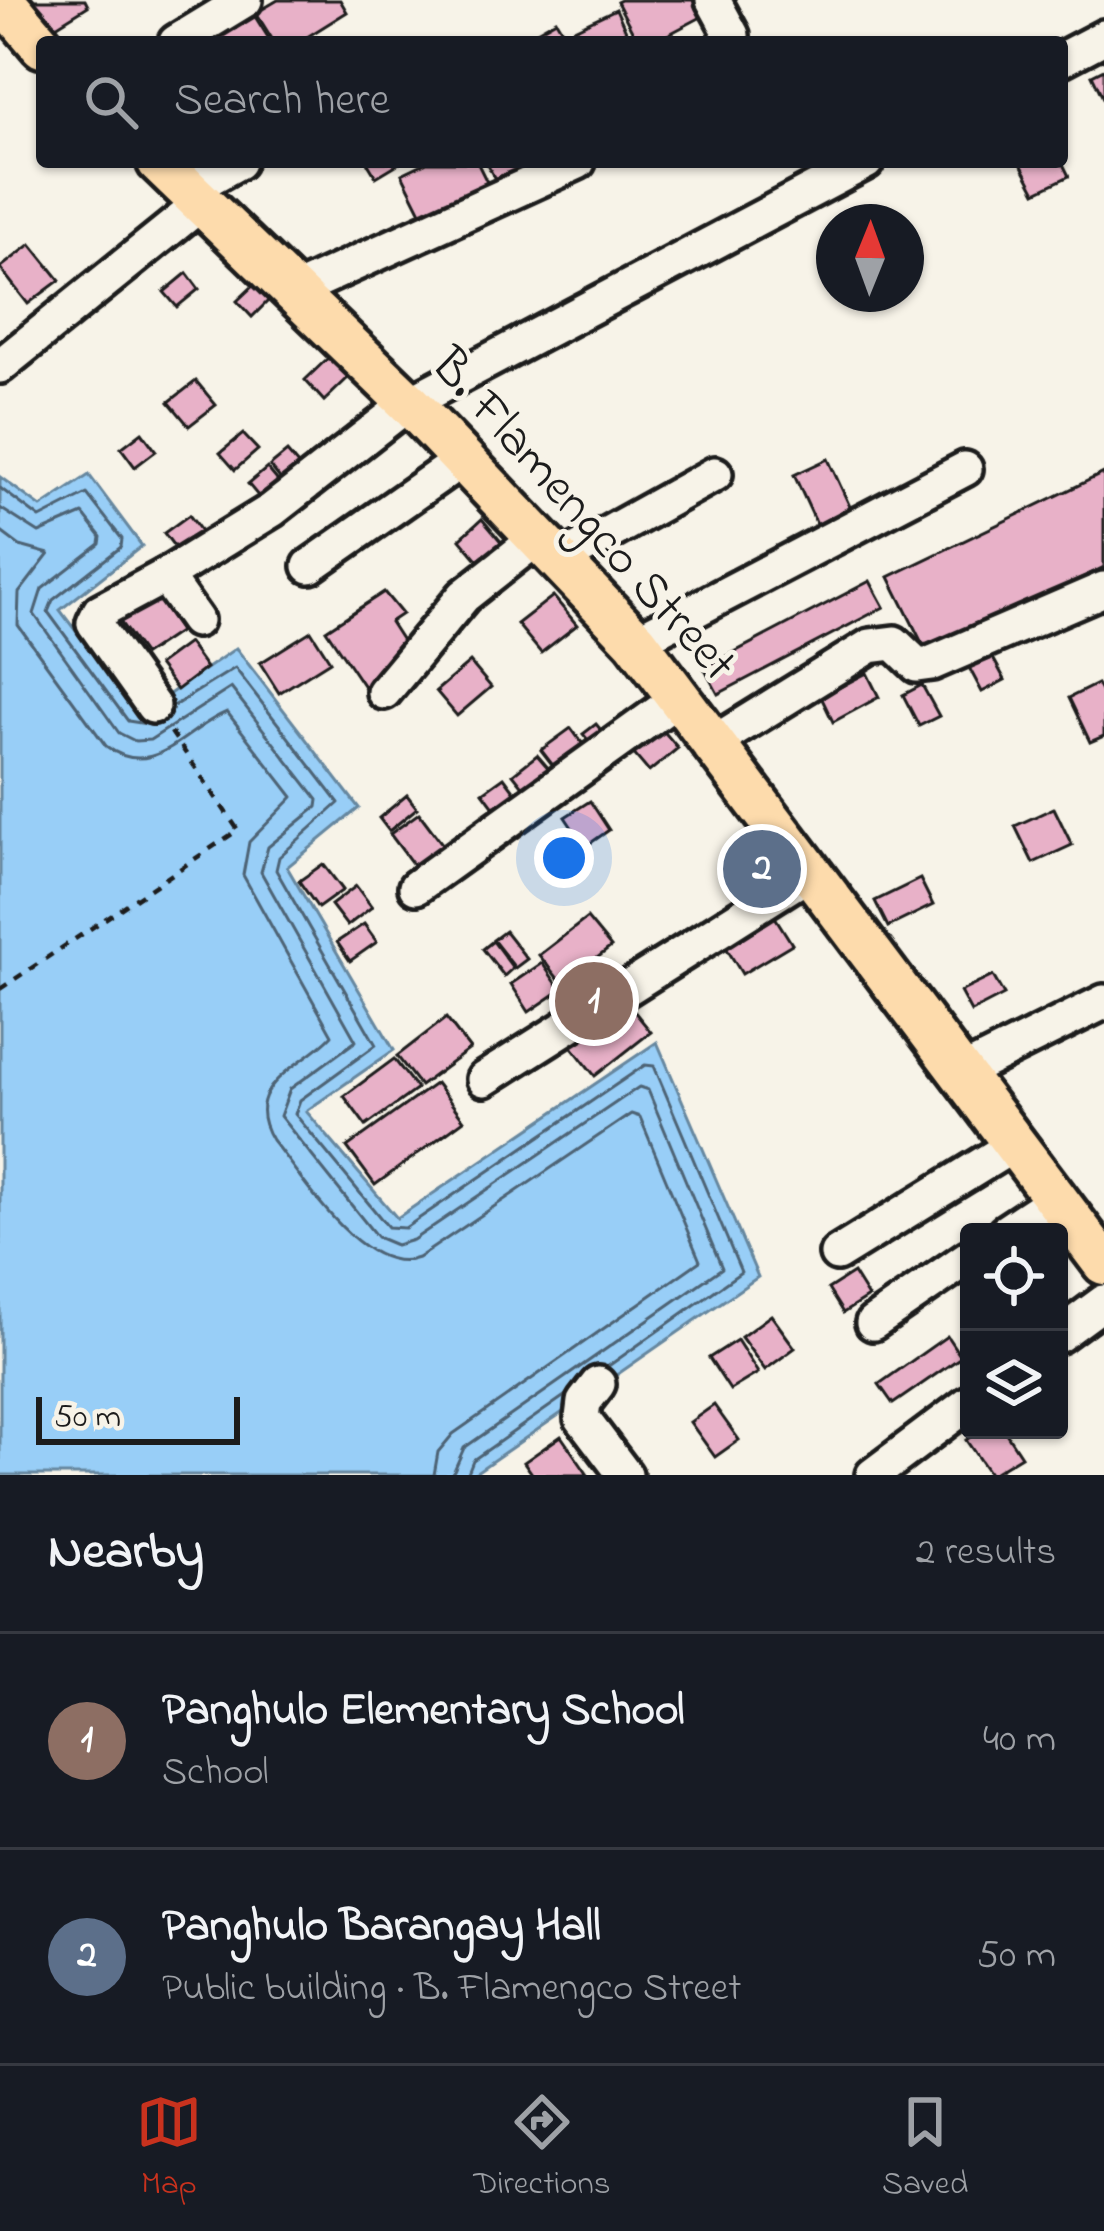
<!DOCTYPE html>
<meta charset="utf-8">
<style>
:root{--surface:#171b24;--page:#20242c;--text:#f1f3f6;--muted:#9ea1a6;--line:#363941;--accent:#c8321e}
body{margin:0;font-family:"Indie Flower",sans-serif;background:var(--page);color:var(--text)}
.controls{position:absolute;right:36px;bottom:36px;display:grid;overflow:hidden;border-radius:12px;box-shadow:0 3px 9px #0004}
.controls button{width:108px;height:108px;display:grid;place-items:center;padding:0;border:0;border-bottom:3px solid var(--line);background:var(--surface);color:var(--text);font:60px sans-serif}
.compass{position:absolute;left:816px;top:204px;width:108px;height:108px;border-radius:50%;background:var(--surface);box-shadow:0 3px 9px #0004;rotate:1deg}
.scale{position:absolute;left:36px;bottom:30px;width:204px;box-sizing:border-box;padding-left:12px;border:6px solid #1c1c1c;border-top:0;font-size:33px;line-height:42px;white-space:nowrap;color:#1c1c1c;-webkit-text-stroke:9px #f7f3e8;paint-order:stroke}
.you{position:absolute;left:564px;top:858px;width:42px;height:42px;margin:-30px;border:9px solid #fff;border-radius:50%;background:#1a73e8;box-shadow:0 0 0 18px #1a73e833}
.badge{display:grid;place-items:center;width:78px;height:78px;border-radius:50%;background:var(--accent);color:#fff;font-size:39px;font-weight:700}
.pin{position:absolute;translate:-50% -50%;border:6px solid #fff;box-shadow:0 3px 12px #0006}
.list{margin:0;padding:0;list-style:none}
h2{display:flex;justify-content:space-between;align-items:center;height:156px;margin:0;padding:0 48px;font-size:51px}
h2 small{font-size:39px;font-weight:400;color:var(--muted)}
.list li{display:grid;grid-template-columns:78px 1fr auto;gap:36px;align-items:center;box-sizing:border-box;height:216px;padding:0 48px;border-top:3px solid var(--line)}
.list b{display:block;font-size:45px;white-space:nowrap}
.list p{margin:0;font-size:39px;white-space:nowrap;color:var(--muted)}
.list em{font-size:39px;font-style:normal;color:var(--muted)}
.icon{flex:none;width:66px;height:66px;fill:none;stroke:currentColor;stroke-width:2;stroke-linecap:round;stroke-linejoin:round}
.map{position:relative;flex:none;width:1104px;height:1475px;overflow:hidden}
.search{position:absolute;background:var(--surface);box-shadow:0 3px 9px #0004;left:36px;right:36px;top:36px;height:132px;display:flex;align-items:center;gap:30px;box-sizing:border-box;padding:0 42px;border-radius:12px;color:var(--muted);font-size:45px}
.sheet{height:588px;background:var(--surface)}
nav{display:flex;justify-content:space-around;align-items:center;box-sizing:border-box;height:168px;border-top:3px solid var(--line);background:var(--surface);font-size:33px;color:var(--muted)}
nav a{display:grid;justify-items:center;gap:6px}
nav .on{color:var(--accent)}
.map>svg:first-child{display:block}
.water{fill:#98cef7;stroke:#66879f;stroke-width:3}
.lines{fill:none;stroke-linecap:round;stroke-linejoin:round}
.shore{stroke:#4e6374;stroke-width:3}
.building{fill:#e8b1c8;stroke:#1c1c1c;stroke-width:3}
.minor-casing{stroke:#1c1c1c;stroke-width:42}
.major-casing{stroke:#1c1c1c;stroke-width:51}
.path{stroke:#1c1c1c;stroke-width:4.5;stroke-dasharray:9 9;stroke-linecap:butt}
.minor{stroke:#f7f3e8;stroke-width:33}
.major{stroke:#fddbac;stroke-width:42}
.labels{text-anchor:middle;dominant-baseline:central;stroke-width:10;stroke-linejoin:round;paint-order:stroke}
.street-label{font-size:51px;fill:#1c1c1c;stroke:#f7f3e8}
</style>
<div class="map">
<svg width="1104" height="1475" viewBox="0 0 1104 1475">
<rect width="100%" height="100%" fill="#f7f3e8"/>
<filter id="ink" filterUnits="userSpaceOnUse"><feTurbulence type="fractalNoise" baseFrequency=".00833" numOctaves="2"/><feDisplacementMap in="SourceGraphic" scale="24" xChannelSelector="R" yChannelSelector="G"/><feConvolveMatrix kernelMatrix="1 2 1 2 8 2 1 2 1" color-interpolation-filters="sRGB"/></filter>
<g filter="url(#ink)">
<polygon class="water" points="89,475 142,546 60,610 139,715 236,648 359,808 287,867 394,1050 306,1111 397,1218 657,1042 758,1277 472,1475 0,1475 0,477 41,507"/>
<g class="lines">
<g class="shore">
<polyline points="0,488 40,518 87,494 122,539 121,547 53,600 48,612 128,721 147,724"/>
<polyline points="0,508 39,533 83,514 101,537 100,544 42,589 34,614 119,733 135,741 150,740 231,688 318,800 317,807 268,847 261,872 356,1041 290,1089 280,1116 377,1237 396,1245 413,1240 639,1087 648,1090 722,1268 464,1448 452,1475"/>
<path d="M0,531l20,15 29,8 -30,39 -1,32 88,121c47,36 80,-18 121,-34l66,85 -44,45 -6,33 89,160c-29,32 -94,49 -60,105 32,39 91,138 146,118l213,-144 9,3 60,144 -247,173 -15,18 -4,23"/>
<polyline points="172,707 235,668 339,803 279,857 276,870 376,1045 300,1100 295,1114 388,1227 405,1228 645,1065 654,1066 741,1272 607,1367"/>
<polyline points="467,1475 473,1460 566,1395"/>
</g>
</g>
<g class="building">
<polygon points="29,0 85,0 88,6 48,31"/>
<polygon points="278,0 340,0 347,12 299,42 274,42 256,13"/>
<polygon points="621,0 702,0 709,13 654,42 638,42 617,2"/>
<polygon points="616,9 631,42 575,42 570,31"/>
<polygon points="254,15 271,42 209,42"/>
<polygon points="556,20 569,42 531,42 528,36"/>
<polygon points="1104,69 1104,100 1092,75"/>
<polygon points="367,162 401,162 376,177"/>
<polygon points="427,162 477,162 492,192 427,224 402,174"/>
<polygon points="486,162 529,162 532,168 498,185"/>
<polygon points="1020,162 1062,162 1069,176 1036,192"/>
<polygon points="31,244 60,280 28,304 0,268"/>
<polygon points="187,273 199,289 177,307 164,292"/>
<polygon points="255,284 270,299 252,317 237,301"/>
<polygon points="329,357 349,377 324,401 305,380"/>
<polygon points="196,381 216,405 189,426 169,402"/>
<polygon points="142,432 156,451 135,467 121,448"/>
<polygon points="243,434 258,450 235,470 220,453"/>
<polygon points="287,452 304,472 287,487 270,466"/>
<polygon points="828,459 852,511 818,527 794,475"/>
<polygon points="267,468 287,492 268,508 248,484"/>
<polygon points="1104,473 1104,567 927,653 889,577"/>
<polygon points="189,515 210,543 185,561 164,533"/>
<polygon points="482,519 509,551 486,570 460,539"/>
<polygon points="870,581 884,607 718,694 704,668"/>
<polygon points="152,591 180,631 144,655 116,616"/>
<polygon points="384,592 402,614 390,622 410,653 365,688 326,630"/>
<polygon points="553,596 577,625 541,653 517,624"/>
<polygon points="311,631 330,661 279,693 260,663"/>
<polygon points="188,643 206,668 177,690 158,665"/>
<polygon points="988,649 1005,680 982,692 965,660"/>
<polygon points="470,662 491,687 457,716 436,691"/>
<polygon points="867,673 879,697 833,722 821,697"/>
<polygon points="1097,684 1104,697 1104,736 1090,742 1069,698"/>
<polygon points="922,685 939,716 919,726 903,695"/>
<polygon points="596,724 611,742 598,752 583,734"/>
<polygon points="571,728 590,754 561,776 541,750"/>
<polygon points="661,728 678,748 649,772 632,752"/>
<polygon points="537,755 557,778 533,799 513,774"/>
<polygon points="504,777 524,804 503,819 483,792"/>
<polygon points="407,795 417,808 389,831 379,818"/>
<polygon points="590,801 609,830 585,847 565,817"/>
<polygon points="1054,808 1072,845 1033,863 1015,826"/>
<polygon points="419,813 446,849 417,870 390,834"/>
<polygon points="763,843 788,872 761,895 736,865"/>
<polygon points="323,864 343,890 318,908 299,881"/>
<polygon points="920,879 933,905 888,927 875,901"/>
<polygon points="356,886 372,907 347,926 331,905"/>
<polygon points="770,909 792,944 742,974 721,939"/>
<polygon points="587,918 611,947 563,985 539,955"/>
<polygon points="364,924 377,942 350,961 337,942"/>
<polygon points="505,931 527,959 515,968 493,940"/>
<polygon points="493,941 513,968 504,976 483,949"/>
<polygon points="542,963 561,990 529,1012 511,984"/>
<polygon points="993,976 1004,995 971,1012 960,992"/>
<polygon points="625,1000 651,1032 595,1076 569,1043"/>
<polygon points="446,1018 470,1049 420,1086 397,1056"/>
<polygon points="394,1059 417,1089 366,1126 344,1096"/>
<polygon points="436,1083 464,1120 375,1185 347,1147"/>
<polygon points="853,1273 868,1297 843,1313 828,1289"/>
<polygon points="771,1315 795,1348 765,1370 741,1337"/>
<polygon points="947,1336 961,1357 893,1404 879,1384"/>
<polygon points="737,1340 758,1373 730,1390 709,1358"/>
<polygon points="714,1405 739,1440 715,1457 690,1422"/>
<polygon points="980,1430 1004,1430 1021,1456 990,1475 966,1440"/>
<polygon points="561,1436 588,1475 533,1475 524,1462"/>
</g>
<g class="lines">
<defs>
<g id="minor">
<polyline points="713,0 732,35 726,42"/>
<polyline points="176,42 245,0"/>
<polyline points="1062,59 1104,37"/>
<polyline points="188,190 238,162"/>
<polyline points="297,290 578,162"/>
<polyline points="0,366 203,202"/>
<polyline points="562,559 715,474"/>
<polyline points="310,566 463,459"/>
<polyline points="196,620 165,576 272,510 409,403 866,162"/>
<polyline points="636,641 965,469"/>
<polyline points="384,692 464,596 540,536"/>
<polyline points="153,706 94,623 100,611 165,576"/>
<polyline points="713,743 870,646 894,643 917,665 932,663 1104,589"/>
<polyline points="416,887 679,698"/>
<polyline points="961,1073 1104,1002"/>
<polyline points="484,1079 811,872"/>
<polyline points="1005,1232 1055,1199"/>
<polyline points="837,1254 1017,1143"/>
<polyline points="873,1323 969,1257"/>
<polyline points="1059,1335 1104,1302"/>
<polyline points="598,1384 584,1402 582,1418 625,1475"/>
<polyline points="873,1475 969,1403"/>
</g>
<g id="major">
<polyline points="3,0 42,46"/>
<polyline points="159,162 409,403 636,641 1104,1263"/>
</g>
</defs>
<use href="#minor" class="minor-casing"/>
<use href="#major" class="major-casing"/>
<polyline class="path" points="0,989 238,830 169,729"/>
<use href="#minor" class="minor"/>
<use href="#major" class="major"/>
</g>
</g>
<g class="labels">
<g class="street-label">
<text transform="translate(582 516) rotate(48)">B. Flamengco Street</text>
</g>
</g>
</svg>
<div class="controls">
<button><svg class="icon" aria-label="locate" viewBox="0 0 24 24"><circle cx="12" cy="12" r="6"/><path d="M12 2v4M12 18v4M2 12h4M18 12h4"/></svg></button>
<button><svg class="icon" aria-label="layers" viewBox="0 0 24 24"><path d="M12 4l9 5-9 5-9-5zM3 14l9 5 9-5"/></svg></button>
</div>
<svg class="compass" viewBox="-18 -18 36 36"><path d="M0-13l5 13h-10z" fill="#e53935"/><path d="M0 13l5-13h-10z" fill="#9ea1a6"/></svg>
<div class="scale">50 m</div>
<div class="you"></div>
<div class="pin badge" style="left:594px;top:1001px;background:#8d6e63">1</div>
<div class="pin badge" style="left:762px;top:869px;background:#5c6f8a">2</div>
<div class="search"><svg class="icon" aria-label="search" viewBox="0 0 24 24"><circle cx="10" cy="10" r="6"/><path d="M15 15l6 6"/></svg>Search here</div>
</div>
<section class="sheet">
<h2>Nearby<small>2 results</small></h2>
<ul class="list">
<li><span class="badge" style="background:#8d6e63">1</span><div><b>Panghulo Elementary School</b><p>School</p></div><em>40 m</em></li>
<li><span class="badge" style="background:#5c6f8a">2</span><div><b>Panghulo Barangay Hall</b><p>Public building · B. Flamengco Street</p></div><em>50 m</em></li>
</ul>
</section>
<nav>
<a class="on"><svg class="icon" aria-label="map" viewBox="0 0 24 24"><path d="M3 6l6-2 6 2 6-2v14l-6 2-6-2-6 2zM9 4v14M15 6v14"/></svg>Map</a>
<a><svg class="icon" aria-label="directions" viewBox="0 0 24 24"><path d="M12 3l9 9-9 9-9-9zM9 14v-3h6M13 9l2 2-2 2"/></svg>Directions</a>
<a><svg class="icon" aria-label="saved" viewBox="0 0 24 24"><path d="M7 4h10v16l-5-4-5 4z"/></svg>Saved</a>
</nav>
